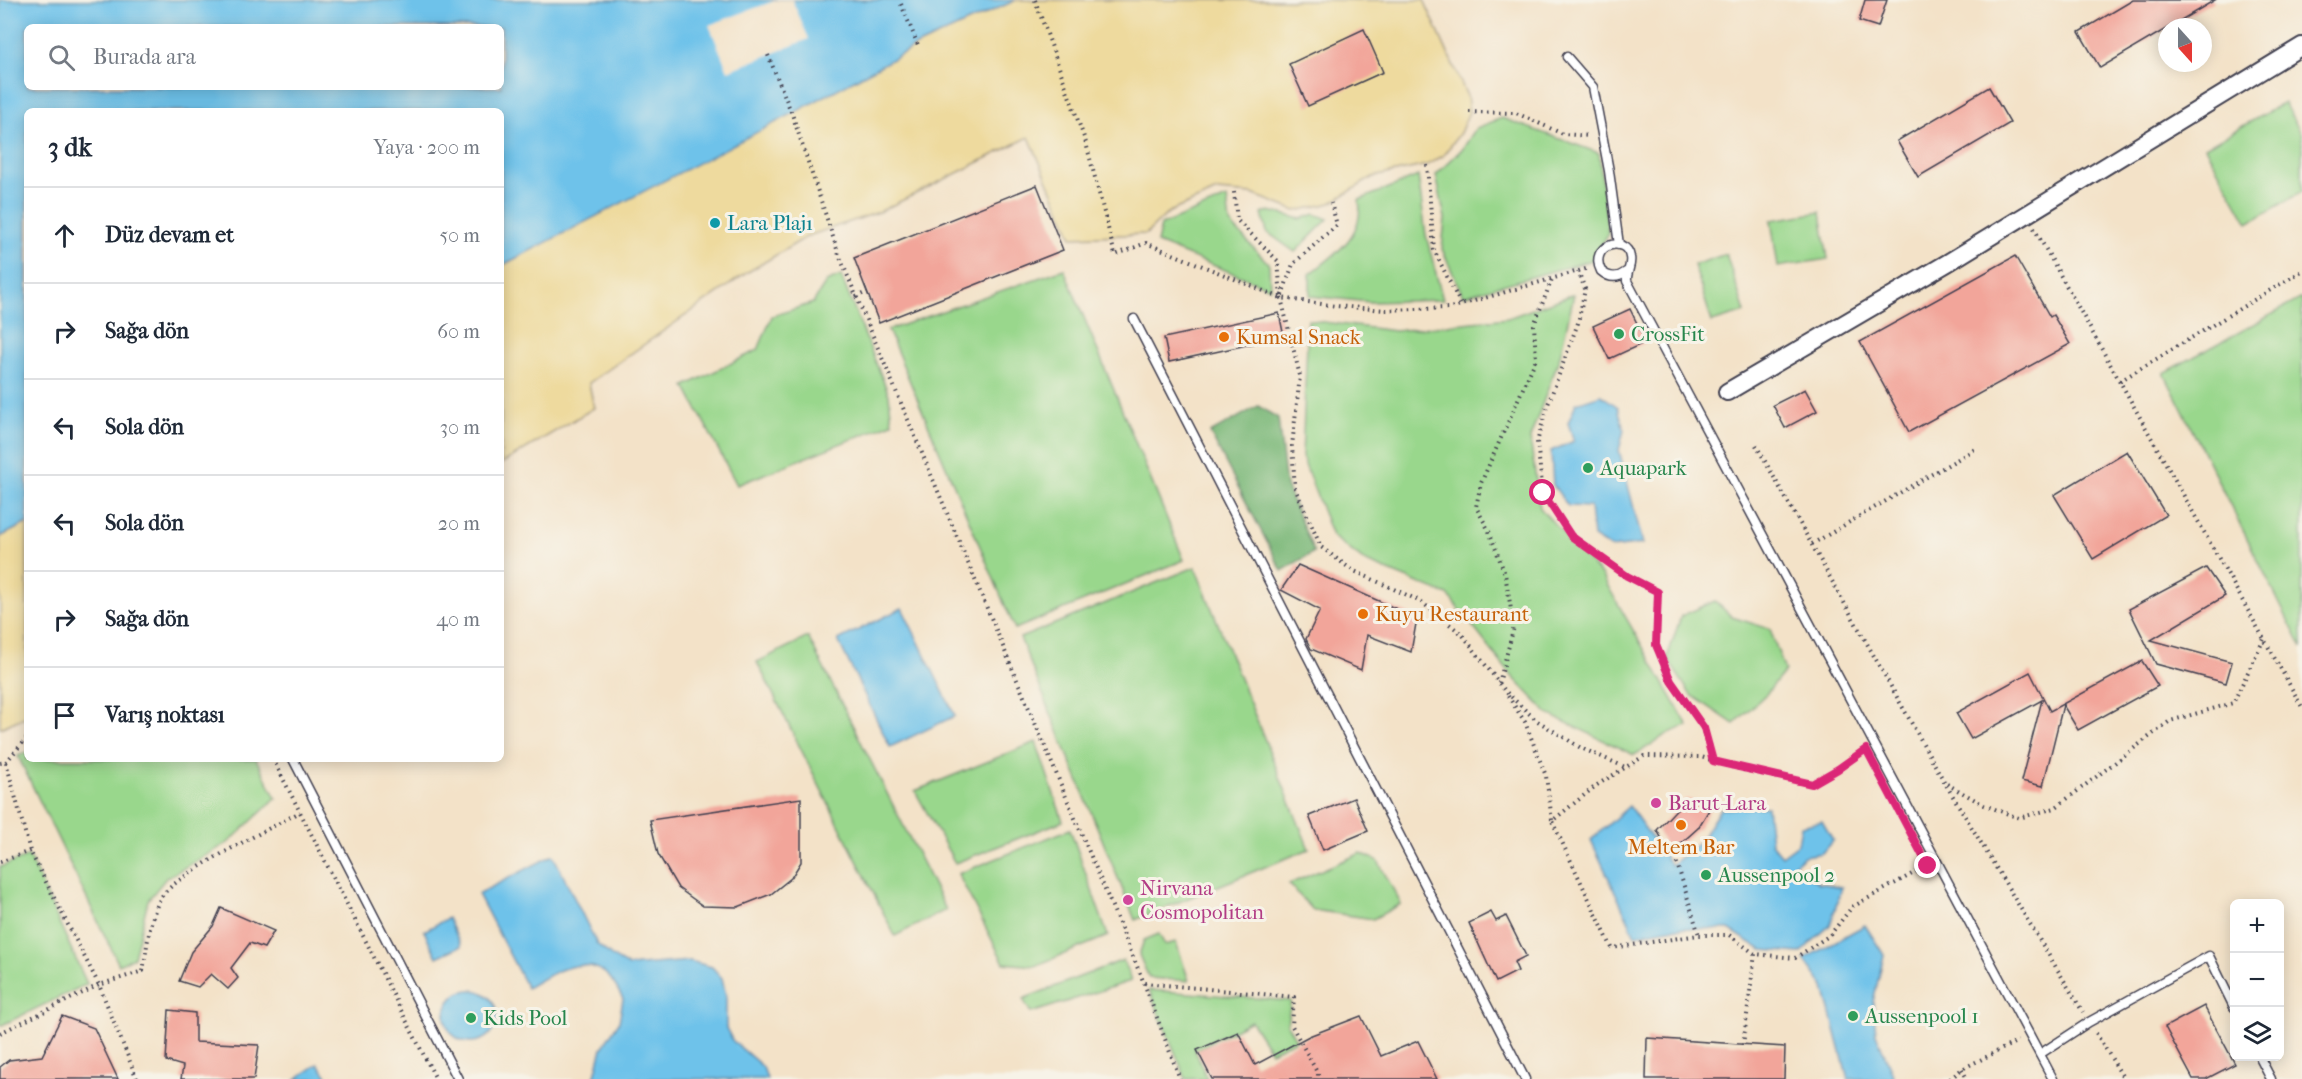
<!DOCTYPE html>
<html lang="tr">
<meta charset="utf-8">
<style>
:root{--surface:#fff;--page:#f2f2f3;--text:#1f2937;--muted:#747a83;--line:#e0e1e3}
body{margin:0;font-family:"IM FELL French Canon",serif;background:var(--page);color:var(--text)}
.controls{position:absolute;right:18px;bottom:18px;display:grid;overflow:hidden;border-radius:9px;box-shadow:0 3px 15px #0003}
.controls button{width:54px;height:54px;display:grid;place-items:center;padding:0;border:0;border-bottom:2px solid var(--line);background:var(--surface);color:var(--text);font:30px sans-serif}
.compass{position:absolute;left:2158px;top:18px;width:54px;height:54px;border-radius:50%;background:var(--surface);box-shadow:0 3px 15px #0003;rotate:159deg}
.stop{position:absolute;width:18px;height:18px;margin:-14px;border:4px solid #db2777;border-radius:50%;background:#fff}
.stop.end{background:#db2777;border-color:#fff;box-shadow:0 2px 6px #0008}
.list{margin:0;padding:0;list-style:none}
h2{display:flex;justify-content:space-between;align-items:center;height:78px;margin:0;padding:0 24px;font-size:26px}
h2 small{font-size:20px;font-weight:400;color:var(--muted)}
.list li{display:grid;grid-template-columns:39px 1fr auto;gap:18px;align-items:center;box-sizing:border-box;height:96px;padding:0 24px;border-top:2px solid var(--line)}
.list b{display:block;font-size:22px;white-space:nowrap}
.list em{font-size:20px;font-style:normal;color:var(--muted)}
.icon{flex:none;width:33px;height:33px;fill:none;stroke:currentColor;stroke-width:2;stroke-linecap:round;stroke-linejoin:round}
.map{position:relative;flex:none;width:2302px;height:1079px;overflow:hidden}
.search{position:absolute;background:var(--surface);box-shadow:0 3px 15px #0003;left:24px;top:24px;width:480px;height:66px;display:flex;align-items:center;gap:15px;box-sizing:border-box;padding:0 21px;border-radius:9px;color:var(--muted);font-size:22px}
.panel{position:absolute;background:var(--surface);box-shadow:0 3px 15px #0003;left:24px;top:108px;width:480px;height:654px;border-radius:9px}
.map>svg:first-child{display:block}
.green{fill:#99d78c;stroke:#5e7c64;stroke-width:1.5}
.forest{fill:#7ab878;stroke:#4e6d5a;stroke-width:1.5}
.sand{fill:#eeda9e;stroke:#887e6c;stroke-width:1.5}
.water{fill:#6ec2ea;stroke:#487292;stroke-width:1.5;fill-rule:evenodd}
.pier{fill:#f3e2c8}
.building{fill:#f2a59a}
.lines{fill:none;stroke-linecap:round;stroke-linejoin:round}
.lane-casing{stroke:#413f50;stroke-width:11}
.street-casing{stroke:#413f50;stroke-width:20}
.path{stroke:#413f50;stroke-width:4;stroke-dasharray:1.5 4.5;stroke-linecap:butt}
.lane{stroke:#fff;stroke-width:8}
.street{stroke:#fff;stroke-width:16}
.route{stroke:#db2777;stroke-width:8}
.culture-dot{fill:#0f9aa8;stroke:#f7f3e8;stroke-width:2}
.leisure-dot{fill:#2e9e5b;stroke:#f7f3e8;stroke-width:2}
.food-dot{fill:#e8710a;stroke:#f7f3e8;stroke-width:2}
.hotel-dot{fill:#d1479c;stroke:#f7f3e8;stroke-width:2}
.labels{text-anchor:middle;dominant-baseline:central;stroke-width:6;stroke-linejoin:round;paint-order:stroke}
.culture-label{font-size:21px;fill:#0d838f;stroke:#f7f3e8;text-anchor:start}
.leisure-label{font-size:21px;fill:#27864d;stroke:#f7f3e8;text-anchor:start}
.food-label{font-size:21px;fill:#c56008;stroke:#f7f3e8;text-anchor:start}
.hotel-label{font-size:21px;fill:#b23c85;stroke:#f7f3e8;text-anchor:start}
</style>
<div class="map">
<svg width="2302" height="1079" viewBox="0 0 2302 1079">
<rect width="100%" height="100%" fill="#f7f3e8"/>
<filter id="ink" filterUnits="userSpaceOnUse"><feTurbulence type="fractalNoise" baseFrequency=".0167" numOctaves="2"/><feDisplacementMap in="SourceGraphic" scale="12" xChannelSelector="R" yChannelSelector="G"/><feConvolveMatrix kernelMatrix="1 2 1 2 8 2 1 2 1" color-interpolation-filters="sRGB"/></filter>
<filter id="wash" filterUnits="userSpaceOnUse"><feTurbulence type="fractalNoise" baseFrequency=".008" numOctaves="4" result="noise"/><feDisplacementMap in="SourceGraphic" scale="24" xChannelSelector="R" yChannelSelector="G"/><feGaussianBlur stdDeviation="1.35" result="paint"/><feColorMatrix in="noise" values="0 0 0 0 0 0 0 0 0 0 0 0 0 0 0 0 0 1.4 0 .05"/><feComposite in="paint" operator="in"/></filter>
<g filter="url(#wash)">
<rect width="100%" height="100%" fill="#f3e2c8"/>
<g class="green">
<polygon points="2284,103 2302,135 2302,192 2248,223 2205,147"/>
<polygon points="1502,118 1599,153 1608,234 1593,260 1463,296 1442,249 1445,218 1436,175 1464,147 1476,128"/>
<path d="M1418,176l8,59 17,65 -73,2 -60,-6v-22c25,-20 55,-38 49,-74z"/>
<polygon points="1227,198 1230,223 1269,264 1270,288 1157,243 1161,225"/>
<polygon points="1269,211 1301,219 1315,214 1328,219 1295,252 1267,232 1262,214"/>
<polygon points="1821,212 1828,259 1778,267 1771,220"/>
<polygon points="1726,254 1745,312 1712,322 1694,265"/>
<polygon points="1064,269 1184,560 1015,629 888,330"/>
<polygon points="841,276 889,395 892,423 737,485 685,386 758,350 772,316 813,303 826,282"/>
<path d="M1574,294l-14,62 -30,82 10,70 62,68 86,150c-24,6 -33,18 -54,29l-86,-41 -37,-39 -63,-80 -82,-33 -34,-26 -30,-79 6,-137 87,11 113,-13z"/>
<polygon points="2302,298 2302,648 2164,373"/>
<polygon points="1195,567 1309,849 1135,920 1020,638"/>
<polygon points="1715,601 1732,617 1770,629 1785,671 1767,693 1734,724 1690,694 1667,658 1681,616"/>
<polygon points="808,637 946,910 895,936 757,662"/>
<polygon points="1036,742 1063,821 955,863 915,791"/>
<polygon points="27,752 27,759 256,759 276,798 228,843 166,878 148,900 134,957 119,965 18,756"/>
<polygon points="1070,829 1108,936 1035,966 1004,963 958,874"/>
<polygon points="1361,853 1378,861 1401,904 1373,919 1313,910 1289,884"/>
<polygon points="29,856 87,984 0,1026 0,867"/>
<polygon points="1159,934 1165,945 1176,942 1189,981 1149,978 1139,955 1144,940"/>
<polygon points="1123,960 1131,981 1031,1013 1023,999"/>
<polygon points="1149,990 1291,1001 1287,1024 1296,1040 1271,1052 1251,1021 1195,1050 1207,1079 1186,1079"/>
</g>
<polygon class="forest" points="1258,406 1278,418 1286,486 1314,552 1282,571 1210,433"/>
<g class="sand">
<polygon points="1016,0 1424,0 1467,96 1469,112 1460,133 1443,156 1427,165 1373,177 1331,203 1296,211 1252,194 1217,191 1169,212 1146,234 1072,237 1029,137 879,212 808,236 748,272 589,383 594,408 501,464 501,266 918,45"/>
<polygon points="27,523 27,716 0,728 0,537"/>
</g>
<g class="water">
<path d="M0,0h1016l-98,45 -126,69 -291,152v-155h-474v412l-27,14zM27,27h474v60h-474z"/>
<polygon points="1601,395 1618,407 1624,430 1619,450 1643,544 1611,548 1593,537 1590,507 1568,506 1553,485 1551,451 1574,441 1568,423 1576,403"/>
<polygon points="902,608 955,716 890,747 838,640"/>
<polygon points="1629,806 1671,865 1700,842 1720,809 1767,807 1771,843 1782,856 1798,844 1801,826 1822,821 1833,840 1822,853 1804,856 1792,866 1819,883 1842,887 1830,925 1800,953 1762,950 1729,929 1674,928 1635,935 1591,840"/>
<path d="M553,855l44,89 17,14 14,8 62,-5 22,6 10,11 4,18v32l7,13 30,26 4,12h-173l8,-31 17,-26 4,-23c-4,-7 -8,-15 -13,-21 -24,-27 -59,-5 -83,10l-49,-94z"/>
<polygon points="448,918 461,946 437,957 424,931"/>
<polygon points="1865,925 1884,955 1873,1002 1876,1034 1895,1079 1848,1079 1824,987 1804,959"/>
<circle cx="471" cy="1016" r="26"/>
<polygon points="318,1064 329,1079 296,1079"/>
</g>
<polygon class="pier" points="777,0 792,0 809,39 728,71 709,25"/>
<g id="blocks">
<g class="building">
<polygon points="1865,0 1887,0 1878,27 1859,21"/>
<polygon points="2133,0 2215,0 2100,68 2079,32"/>
<polygon points="1364,29 1383,72 1308,106 1289,64"/>
<polygon points="1989,87 2010,123 1918,177 1897,141"/>
<polygon points="1037,185 1063,250 879,323 854,258"/>
<polygon points="2015,256 2050,317 2053,315 2070,344 1909,432 1860,342"/>
<polygon points="1630,309 1646,342 1609,359 1593,326"/>
<polygon points="1279,313 1284,337 1169,362 1164,338"/>
<polygon points="1805,389 1817,411 1785,428 1773,405"/>
<polygon points="2127,451 2166,515 2093,559 2054,495"/>
<polygon points="1298,565 1417,618 1411,652 1367,635 1361,670 1311,649 1306,639 1320,610 1281,590"/>
<polygon points="2206,568 2225,596 2151,640 2232,662 2226,683 2156,664 2129,609"/>
<polygon points="2142,661 2158,686 2078,730 2063,705 2043,786 2021,781 2042,700 1971,739 1956,713 2030,672 2050,711"/>
<polygon points="801,798 801,862 791,878 771,894 738,907 703,906 678,888 658,854 650,820"/>
<polygon points="1354,798 1368,831 1323,850 1309,816"/>
<polygon points="1686,799 1712,805 1698,828 1679,845 1667,848 1657,830"/>
<polygon points="221,908 274,931 264,948 250,943 231,968 238,978 228,989 211,974 198,987 179,981 191,952 213,926"/>
<polygon points="1491,912 1496,921 1506,916 1526,956 1514,962 1518,971 1496,982 1469,923"/>
<polygon points="2204,1006 2235,1064 2206,1079 2193,1079 2165,1027"/>
<polygon points="169,1010 195,1013 195,1042 259,1045 254,1079 181,1079 183,1066 166,1061"/>
<polygon points="62,1016 94,1028 118,1079 0,1079 0,1067 9,1060 42,1056"/>
<polygon points="1361,1016 1381,1056 1418,1041 1437,1079 1212,1079 1197,1050 1238,1032 1255,1065 1309,1036"/>
<polygon points="1647,1038 1785,1047 1784,1079 1646,1079"/>
</g>
</g>
</g>
<g filter="url(#ink)">
<use href="#blocks" fill-opacity="0" stroke="#413f50" stroke-width="1.5"/>
<g class="lines">
<defs>
<g id="lane">
<polyline points="1567,57 1593,87 1609,171 1619,245"/>
<path d="M1626,272c-9,7 -17,6 -25,-1 -13,-26 25,-37 29,-14 2,9 -4,15 -3,24l426,798"/>
<polyline points="1134,319 1525,1079"/>
<polyline points="293,759 458,1079"/>
<polyline points="2040,1054 2089,1022 2209,956 2234,1007"/>
<polyline points="2259,1056 2271,1079"/>
</g>
<polyline id="street" points="1727,392 1949,262 2302,46"/>
</defs>
<use href="#lane" class="lane-casing"/>
<use href="#street" class="street-casing"/>
<g class="path">
<polyline points="1035,0 1086,143 1115,255 1146,243 1281,298 1336,306 1385,310 1450,308 1589,268"/>
<polyline points="901,4 918,45"/>
<polyline points="768,55 792,114 839,255 1144,983 1294,997 1292,1026 1318,1074 1318,1079"/>
<polyline points="1469,112 1516,113 1563,134 1590,136"/>
<polyline points="1427,165 1434,250 1461,305"/>
<polyline points="1234,192 1237,220 1278,261 1281,298 1293,264 1337,225 1331,203"/>
<polyline points="2034,228 2302,707"/>
<polyline points="1578,271 1585,289 1578,323 1547,407 1537,442 1543,493 1571,536 1627,576 1658,592 1656,645 1671,681 1704,728 1713,761"/>
<polyline points="856,297 867,292"/>
<polyline points="1281,298 1300,376 1292,446 1295,488 1321,547 1352,570 1420,601 1462,634 1506,692 1536,720 1581,748 1625,767"/>
<polyline points="2120,381 2302,271"/>
<polyline points="1756,445 1945,783 2083,1012"/>
<polyline points="1812,544 1975,449"/>
<polyline points="1499,683 1514,627 1505,574 1489,531 1476,507 1481,483 1536,359 1534,325 1552,279"/>
<polyline points="1508,696 1525,722 1546,776 1552,820"/>
<polyline points="1865,750 1838,769 1812,784 1741,769 1701,757 1644,756 1597,785 1552,821 1612,948 1699,935 1729,935 1755,954 1795,958 1830,935 1852,907 1925,867"/>
<polyline points="273,759 436,1079"/>
<polyline points="6,762 30,851"/>
<polyline points="0,763 6,762 27,738"/>
<polyline points="1947,784 1984,805 2019,818 2055,808 2170,721 2233,703 2264,639"/>
<polyline points="1675,857 1699,935"/>
<polyline points="0,862 30,851 99,985 137,1079"/>
<polyline points="1144,983 1180,1079"/>
<path d="M0,1033l99,-48 44,-14c4,-23 6,-51 17,-72 12,-24 112,-71 140,-87"/>
<polyline points="2096,1033 2124,1079"/>
<polyline points="1743,1045 1755,954"/>
<polyline points="1962,1069 1967,1079"/>
<polyline points="1950,1079 1962,1069 2018,1041"/>
</g>
<use href="#lane" class="lane"/>
<use href="#street" class="street"/>
</g>
</g>
<g class="lines" filter="url(#ink)">
<polyline class="route" points="1543,493 1571,536 1627,576 1658,592 1656,645 1671,681 1704,728 1713,761 1812,784 1838,769 1866,749 1928,866"/>
</g>
<circle class="culture-dot" cx="715" cy="223" r="6"/>
<g class="leisure-dot">
<circle cx="1619" cy="334" r="6"/>
<circle cx="1588" cy="468" r="6"/>
<circle cx="1706" cy="875" r="6"/>
<circle cx="1853" cy="1016" r="6"/>
<circle cx="471" cy="1018" r="6"/>
</g>
<g class="food-dot">
<circle cx="1224" cy="337" r="6"/>
<circle cx="1363" cy="614" r="6"/>
<circle cx="1681" cy="825" r="6"/>
</g>
<g class="hotel-dot">
<circle cx="1656" cy="803" r="6"/>
<circle cx="1128" cy="900" r="6"/>
</g>
<g class="labels">
<g class="culture-label">
<text x="727" y="223">Lara Plajı</text>
</g>
<g class="leisure-label">
<text x="1631" y="334">CrossFit</text>
<text x="1600" y="468">Aquapark</text>
<text x="1718" y="875">Aussenpool 2</text>
<text x="1865" y="1016">Aussenpool 1</text>
<text x="483" y="1018">Kids Pool</text>
</g>
<g class="food-label">
<text x="1236" y="337">Kumsal Snack</text>
<text x="1375" y="614">Kuyu Restaurant</text>
<text x="1681" y="847" text-anchor="middle">Meltem Bar</text>
</g>
<g class="hotel-label">
<text x="1668" y="803">Barut-Lara</text>
<text x="1140" y="888">Nirvana<tspan x="1140" dy="24">Cosmopolitan</tspan></text>
</g>
</g>
</svg>
<div class="controls">
<button>+</button>
<button>−</button>
<button><svg class="icon" aria-label="layers" viewBox="0 0 24 24"><path d="M12 4l9 5-9 5-9-5zM3 14l9 5 9-5"/></svg></button>
</div>
<svg class="compass" viewBox="-18 -18 36 36"><path d="M0-13l5 13h-10z" fill="#e53935"/><path d="M0 13l5-13h-10z" fill="#747a83"/></svg>
<div class="stop" style="left:1543px;top:493px"></div>
<div class="stop end" style="left:1928px;top:866px"></div>
<div class="search"><svg class="icon" aria-label="search" viewBox="0 0 24 24"><circle cx="10" cy="10" r="6"/><path d="M15 15l6 6"/></svg>Burada ara</div>
<section class="panel">
<h2>3 dk<small>Yaya · 200 m</small></h2>
<ul class="list">
<li><svg class="icon" aria-label="ahead" viewBox="0 0 24 24"><path d="M12 20V5M6 11l6-6 6 6"/></svg><div><b>Düz devam et</b></div><em>50 m</em></li>
<li><svg class="icon" aria-label="right" viewBox="0 0 24 24"><path d="M7 20v-9h11M14 6l5 5-5 5"/></svg><div><b>Sağa dön</b></div><em>60 m</em></li>
<li><svg class="icon" aria-label="left" viewBox="0 0 24 24"><path d="M17 20v-9H6M10 6l-5 5 5 5"/></svg><div><b>Sola dön</b></div><em>30 m</em></li>
<li><svg class="icon" aria-label="left" viewBox="0 0 24 24"><path d="M17 20v-9H6M10 6l-5 5 5 5"/></svg><div><b>Sola dön</b></div><em>20 m</em></li>
<li><svg class="icon" aria-label="right" viewBox="0 0 24 24"><path d="M7 20v-9h11M14 6l5 5-5 5"/></svg><div><b>Sağa dön</b></div><em>40 m</em></li>
<li><svg class="icon" aria-label="arrive" viewBox="0 0 24 24"><path d="M6 21V4h12l-3 4 3 4H6"/></svg><div><b>Varış noktası</b></div></li>
</ul>
</section>
</div>
